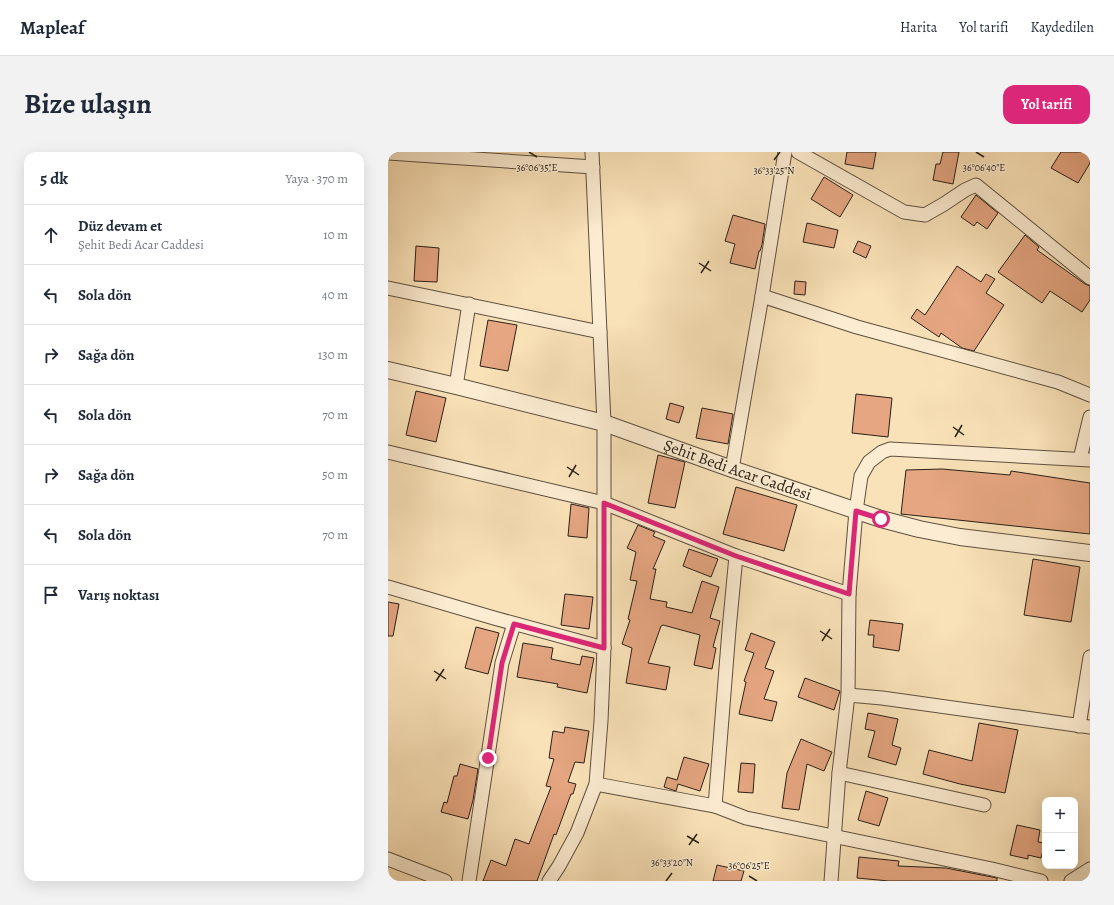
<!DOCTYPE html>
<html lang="tr">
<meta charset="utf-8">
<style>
:root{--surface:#fff;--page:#f2f2f3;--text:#1f2937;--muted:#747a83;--line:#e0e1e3;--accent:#db2777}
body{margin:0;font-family:Alegreya,serif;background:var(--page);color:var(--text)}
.controls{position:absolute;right:12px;bottom:12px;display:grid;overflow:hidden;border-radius:8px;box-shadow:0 4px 16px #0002}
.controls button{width:36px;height:36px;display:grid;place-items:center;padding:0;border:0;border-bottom:1px solid var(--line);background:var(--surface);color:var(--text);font:20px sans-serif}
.stop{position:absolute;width:12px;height:12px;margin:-9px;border:3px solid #db2777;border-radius:50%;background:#fff}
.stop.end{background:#db2777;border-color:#fff;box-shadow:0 1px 4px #0008}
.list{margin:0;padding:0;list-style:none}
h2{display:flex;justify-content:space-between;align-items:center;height:52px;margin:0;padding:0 16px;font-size:17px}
h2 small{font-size:13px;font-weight:400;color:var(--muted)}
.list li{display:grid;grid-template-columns:26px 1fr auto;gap:12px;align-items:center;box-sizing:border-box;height:60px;padding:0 16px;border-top:1px solid var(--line)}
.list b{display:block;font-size:15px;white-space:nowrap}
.list p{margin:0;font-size:13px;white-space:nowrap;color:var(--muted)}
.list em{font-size:13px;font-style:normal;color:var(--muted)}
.icon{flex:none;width:22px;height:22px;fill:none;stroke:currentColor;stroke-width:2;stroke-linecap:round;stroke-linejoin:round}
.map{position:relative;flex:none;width:702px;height:729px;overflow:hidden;border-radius:12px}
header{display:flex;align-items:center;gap:24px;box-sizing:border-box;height:56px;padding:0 20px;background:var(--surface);border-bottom:1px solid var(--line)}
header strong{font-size:19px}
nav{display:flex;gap:22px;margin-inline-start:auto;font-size:14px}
.intro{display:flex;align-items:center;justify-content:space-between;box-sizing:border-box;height:96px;padding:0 24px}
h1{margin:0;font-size:28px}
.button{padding:10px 18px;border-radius:12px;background:var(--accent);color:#fff;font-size:14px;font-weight:700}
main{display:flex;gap:24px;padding:0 24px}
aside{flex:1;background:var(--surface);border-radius:12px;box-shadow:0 4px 16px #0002}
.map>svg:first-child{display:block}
.building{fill:#e5a681;stroke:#292018}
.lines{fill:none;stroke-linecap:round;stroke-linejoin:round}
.minor-casing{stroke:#5d5040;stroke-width:15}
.tertiary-casing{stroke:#5d5040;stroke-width:18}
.minor{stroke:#fcecd1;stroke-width:13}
.tertiary{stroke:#fcecd1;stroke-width:16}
.route{stroke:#db2777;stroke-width:5}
.ticks{fill:none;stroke:#292018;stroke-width:1.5}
.labels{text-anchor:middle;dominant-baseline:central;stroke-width:3;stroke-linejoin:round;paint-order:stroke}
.street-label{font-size:16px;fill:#292018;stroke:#fcecd1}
.ticks-label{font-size:10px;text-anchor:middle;fill:#292018;stroke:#fcecd1;stroke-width:3;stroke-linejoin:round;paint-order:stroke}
</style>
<header>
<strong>Mapleaf</strong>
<nav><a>Harita</a><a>Yol tarifi</a><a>Kaydedilen</a></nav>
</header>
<div class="intro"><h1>Bize ulaşın</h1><a class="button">Yol tarifi</a></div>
<main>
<aside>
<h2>5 dk<small>Yaya · 370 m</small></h2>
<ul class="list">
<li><svg class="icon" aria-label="ahead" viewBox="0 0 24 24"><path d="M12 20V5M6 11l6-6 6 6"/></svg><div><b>Düz devam et</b><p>Şehit Bedi Acar Caddesi</p></div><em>10 m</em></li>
<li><svg class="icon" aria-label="left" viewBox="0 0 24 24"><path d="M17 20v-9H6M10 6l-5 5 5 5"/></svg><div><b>Sola dön</b></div><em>40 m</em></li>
<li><svg class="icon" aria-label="right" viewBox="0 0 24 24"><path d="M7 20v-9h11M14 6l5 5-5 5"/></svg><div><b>Sağa dön</b></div><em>130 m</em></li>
<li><svg class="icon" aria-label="left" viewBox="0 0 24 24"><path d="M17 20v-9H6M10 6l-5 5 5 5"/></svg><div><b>Sola dön</b></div><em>70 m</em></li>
<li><svg class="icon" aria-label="right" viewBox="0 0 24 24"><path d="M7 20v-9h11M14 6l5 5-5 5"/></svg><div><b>Sağa dön</b></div><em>50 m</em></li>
<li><svg class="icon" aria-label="left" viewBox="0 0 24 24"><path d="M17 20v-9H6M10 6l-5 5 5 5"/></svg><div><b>Sola dön</b></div><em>70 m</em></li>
<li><svg class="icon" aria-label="arrive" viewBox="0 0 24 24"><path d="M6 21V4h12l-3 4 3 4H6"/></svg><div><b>Varış noktası</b></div></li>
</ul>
</aside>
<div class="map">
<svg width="702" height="729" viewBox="0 0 702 729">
<rect width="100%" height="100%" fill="#fae2b8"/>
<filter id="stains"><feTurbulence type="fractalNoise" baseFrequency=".005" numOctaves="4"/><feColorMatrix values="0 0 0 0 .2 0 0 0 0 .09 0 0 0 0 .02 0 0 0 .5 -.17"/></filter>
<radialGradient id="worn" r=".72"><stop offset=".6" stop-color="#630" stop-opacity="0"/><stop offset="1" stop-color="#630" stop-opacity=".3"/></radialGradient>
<g class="building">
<polygon points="459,0 488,0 485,17 457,12"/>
<polygon points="555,0 571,0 565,32 545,28 548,12 552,12"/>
<polygon points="673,0 702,0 702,11 690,31 663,16"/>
<polygon points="436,25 465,43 452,65 423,47"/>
<polygon points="588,43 610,61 599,77 589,70 586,74 573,65"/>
<polygon points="345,63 377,72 374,93 372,99 371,99 367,117 342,111 347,92 337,89"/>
<polygon points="419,71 450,78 446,96 415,90"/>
<polygon points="637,83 651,95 649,98 697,132 702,134 702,148 694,160 662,139 654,151 610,120"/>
<polygon points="470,89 483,94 478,106 465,100"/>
<polygon points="28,94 51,96 49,130 26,129"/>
<polygon points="569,114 593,130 598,122 607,127 598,141 616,153 586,199 574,196 553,181 551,185 523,166 529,157 537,163"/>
<polygon points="407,129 418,130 417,143 406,142"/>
<polygon points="100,168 129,173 120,219 92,214"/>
<polygon points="28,239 58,246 48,290 18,283"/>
<polygon points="468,242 504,246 500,285 464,281"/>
<polygon points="282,251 296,255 291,271 278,267"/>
<polygon points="314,256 345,262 340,292 308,286"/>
<polygon points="270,303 297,310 287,356 260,351"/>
<polygon points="554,317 622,323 623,319 702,331 702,382 513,362 518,318"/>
<polygon points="348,335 409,353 396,399 335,382"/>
<polygon points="183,352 201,356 199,386 180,384"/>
<polygon points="250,373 267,380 265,384 277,389 265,417 268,417 262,447 279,450 278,455 304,461 314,429 331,435 322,466 332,469 325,495 328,496 324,517 306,513 312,483 275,473 273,474 260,511 282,515 278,538 238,531 244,496 234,492 242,468 240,467 249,429 242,428 248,400 239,396"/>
<polygon points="301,397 330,407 323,425 295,414"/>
<polygon points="645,407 692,415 683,470 636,463"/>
<polygon points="177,442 205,445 201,477 173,473"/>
<polygon points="0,450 11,452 5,484 0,484"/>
<polygon points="482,468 515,472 511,499 485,495 486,483 480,483"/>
<polygon points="88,475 111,481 100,522 77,516"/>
<polygon points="363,481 387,490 377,516 386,519 376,547 389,550 384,569 351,562 358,530 356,529 366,501 357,498"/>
<polygon points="135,491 165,496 163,507 192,513 194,504 206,506 199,541 169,535 170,532 129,525"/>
<polygon points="417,526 452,539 446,558 410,545"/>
<polygon points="480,561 510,567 504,593 513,596 508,613 480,605 487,579 477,577"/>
<polygon points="591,571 630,578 617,641 572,632 535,622 541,598 584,609"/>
<polygon points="177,575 201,579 196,611 187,610 180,630 188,632 185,642 183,642 168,683 166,682 149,729 95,729 103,708 118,714 127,687 141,692 163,635 158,634 166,607 161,606 165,579 176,581"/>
<polygon points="413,587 444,600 436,619 419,612 411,658 394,656 399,621"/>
<polygon points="296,605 321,612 312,639 290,632 288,639 276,635 279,625 289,628"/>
<polygon points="353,611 367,612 365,641 350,640"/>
<polygon points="72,612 90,617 85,648 80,667 53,660 56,650 59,651 66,624 69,624"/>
<polygon points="478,639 500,646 491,674 470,668"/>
<polygon points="629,673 652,678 650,690 657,691 653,706 640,703 640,707 622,703"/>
<polygon points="471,705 511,709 510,714 558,716 609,726 609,729 501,729 469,726"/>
<polygon points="329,713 356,719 353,729 325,729"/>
</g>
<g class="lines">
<defs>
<g id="minor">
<polyline points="410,0 516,60 537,63 556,52 577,38 588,33 702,126"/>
<polyline points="0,1 205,15"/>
<polyline points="0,136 212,180"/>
<polyline points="374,144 469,175 670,230 702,243"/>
<polyline points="68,234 81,152"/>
<polyline points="0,300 216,351 348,404 461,442"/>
<polyline points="692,307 702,265"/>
<polyline points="344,317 374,144 397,0"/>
<polyline points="348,404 341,478 327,654 358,666 604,717 653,729"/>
<polyline points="0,435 106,466 216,496"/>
<polyline points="460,543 494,546 702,575"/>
<polyline points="691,574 702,505"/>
<polyline points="451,621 596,653"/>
<polyline points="208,632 327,654"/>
<polyline points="0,707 57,729"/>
<polyline points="81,729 114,511 126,472"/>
<polyline points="161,729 171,714 189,681 208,632 213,569 216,496 216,271 204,0"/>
<polyline points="443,729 451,621 460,543 461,442 468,359 473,324 481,310 494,300 502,297 702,308"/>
<polyline points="683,729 702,717"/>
</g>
<g id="tertiary">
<path id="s1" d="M0,218l68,16 148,37 128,46 149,50 38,10 41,8 130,16"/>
</g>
</defs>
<use href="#minor" class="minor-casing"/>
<use href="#tertiary" class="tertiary-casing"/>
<use href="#minor" class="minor"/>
<use href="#tertiary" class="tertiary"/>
</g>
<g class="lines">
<polyline class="route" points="100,606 114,511 126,472 216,496 216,351 348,404 461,442 468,359 493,367"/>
</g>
<path class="ticks" d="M141,0l8,5M588,0l8,5M386,8l6,-8M311,111l12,8M313,121l8,-12M565,275l11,8M567,285l7,-12M179,315l12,8M181,325l7,-12M432,479l12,8M434,489l8,-12M46,519l12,8M48,529l8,-12M299,684l12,7M301,693l8,-11M361,724l8,5M278,729l6,-8"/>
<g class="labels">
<g class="street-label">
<text stroke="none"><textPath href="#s1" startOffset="364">Şehit Bedi Acar Caddesi</textPath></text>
</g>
</g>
<g class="ticks-label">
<text x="149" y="19">36°06'35"E</text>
<text x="596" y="19">36°06'40"E</text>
<text x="386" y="22">36°33'25"N</text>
<text x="284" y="714">36°33'20"N</text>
<text x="361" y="717">36°06'25"E</text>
</g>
<rect width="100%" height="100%" filter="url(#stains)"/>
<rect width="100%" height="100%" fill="url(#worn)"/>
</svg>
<div class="controls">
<button>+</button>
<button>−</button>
</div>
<div class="stop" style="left:493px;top:367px"></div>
<div class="stop end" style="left:100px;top:606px"></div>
</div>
</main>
